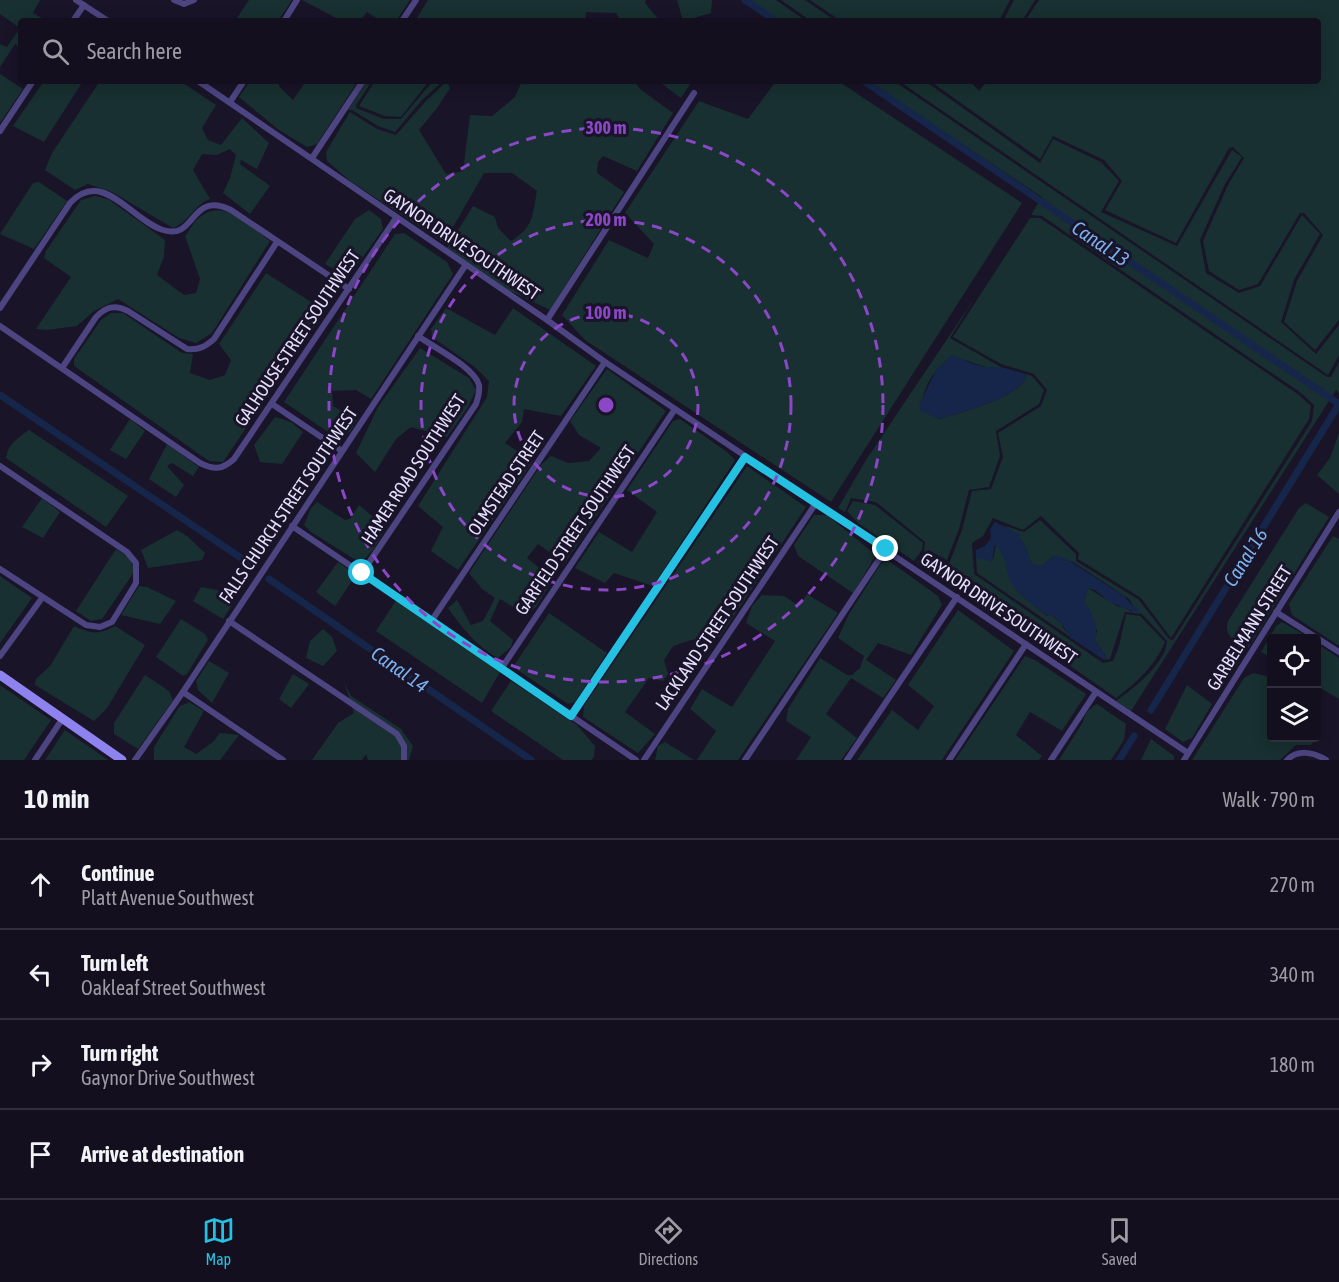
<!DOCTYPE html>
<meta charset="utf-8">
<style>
:root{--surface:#130f1e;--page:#201d2b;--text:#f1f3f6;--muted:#9d9ca4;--line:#322f3c;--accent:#24c1e2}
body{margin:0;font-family:"Asap Condensed",sans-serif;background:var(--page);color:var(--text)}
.controls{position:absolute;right:18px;bottom:18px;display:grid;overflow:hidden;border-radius:6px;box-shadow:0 3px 15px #0003}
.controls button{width:54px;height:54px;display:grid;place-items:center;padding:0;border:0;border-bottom:2px solid var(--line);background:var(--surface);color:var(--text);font:30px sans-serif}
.stop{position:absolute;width:18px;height:18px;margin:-14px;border:4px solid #24c1e2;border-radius:50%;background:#fff}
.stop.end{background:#24c1e2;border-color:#fff;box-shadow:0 2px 6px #0008}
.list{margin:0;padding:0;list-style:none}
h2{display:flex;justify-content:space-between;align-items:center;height:78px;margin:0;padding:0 24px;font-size:26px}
h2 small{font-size:20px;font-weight:400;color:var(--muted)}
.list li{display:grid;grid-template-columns:39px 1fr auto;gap:18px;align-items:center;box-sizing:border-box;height:90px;padding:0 24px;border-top:2px solid var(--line)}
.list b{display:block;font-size:22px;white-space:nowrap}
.list p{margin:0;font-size:20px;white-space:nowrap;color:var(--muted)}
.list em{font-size:20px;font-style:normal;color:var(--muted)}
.icon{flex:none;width:33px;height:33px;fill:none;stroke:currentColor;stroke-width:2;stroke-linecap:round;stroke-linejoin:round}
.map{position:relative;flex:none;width:1339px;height:760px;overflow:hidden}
.search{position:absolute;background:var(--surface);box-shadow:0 3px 15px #0003;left:18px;right:18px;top:18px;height:66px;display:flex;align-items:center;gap:15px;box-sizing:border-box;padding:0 21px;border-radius:6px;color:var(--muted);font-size:22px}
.sheet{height:438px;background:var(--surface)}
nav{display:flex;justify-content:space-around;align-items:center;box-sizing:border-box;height:84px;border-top:2px solid var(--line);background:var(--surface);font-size:16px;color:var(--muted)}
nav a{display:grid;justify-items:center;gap:3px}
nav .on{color:var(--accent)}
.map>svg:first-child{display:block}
.green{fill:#183031}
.water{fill:#16264a}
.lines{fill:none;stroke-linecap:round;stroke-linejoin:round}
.canal{stroke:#16264a;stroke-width:7}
.street{stroke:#4c4581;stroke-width:6}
.secondary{stroke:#8d82ee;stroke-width:9}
.route{stroke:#24c1e2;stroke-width:8}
.ring{fill:none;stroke:#8b47c8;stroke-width:3;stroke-dasharray:10 8}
.labels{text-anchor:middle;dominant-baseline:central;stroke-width:6;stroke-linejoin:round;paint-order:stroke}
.street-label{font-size:18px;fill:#e4dffb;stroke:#191428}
.water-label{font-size:20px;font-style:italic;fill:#7ab0ed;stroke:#191428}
.centre{fill:#8b47c8;stroke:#191428;stroke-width:3}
.ring-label{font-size:18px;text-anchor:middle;font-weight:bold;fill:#8b47c8;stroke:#191428;stroke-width:6;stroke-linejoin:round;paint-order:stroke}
</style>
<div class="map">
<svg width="1339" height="760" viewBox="0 0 1339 760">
<rect width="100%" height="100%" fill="#191428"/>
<g class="green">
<polygon points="0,0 40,0 33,13 47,21 21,21 21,48 15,44 0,67 0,44 7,47 20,28 0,14"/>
<polygon points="249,0 292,0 278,21 235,21"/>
<polygon points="302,0 410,0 396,21 381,21 367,12 360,21 342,21"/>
<polygon points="428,0 646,0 645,3 660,21 621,21 616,13 586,12 585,21 415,21"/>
<polygon points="677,0 712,0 711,13 683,21"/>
<polygon points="745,0 776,0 806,21 777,21"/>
<polygon points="781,0 805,0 836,21 811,21"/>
<polygon points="810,0 1010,0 999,21 841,21"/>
<polygon points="1014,0 1035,0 1022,21 1003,21"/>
<polygon points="1039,0 1339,0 1339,320 1315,350 1284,322 1297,281 1323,235 1304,213 1300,213 1258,284 1239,290 1209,271 1203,241 1228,185 1244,158 1233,147 1229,148 1176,243 1105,210 1122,181 1104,160 1053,136 1040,159 930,81 970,81 979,91 987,81 1318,81 1318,21 1025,21"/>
<polygon points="0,74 23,89 0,123"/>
<polygon points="44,81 83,81 44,142 13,126"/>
<path d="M100,81h80l36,24 -14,23 6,12 13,5 21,-27 27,25 -12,26 -16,-9 -1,4 30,22 -20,28 -27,-21 7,-15 6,-23 -6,-6 -13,6 -15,-1 -9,16 17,29c-15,5 -21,23 -37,29l-61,-36 -24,-8 -13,6 -30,-20 7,-17z"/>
<polygon points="250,81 279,81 279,86 293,100 306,81 358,81 317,144 307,147 279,130 239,97"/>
<polygon points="367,81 372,81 356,105 356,108 384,119 401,119 433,81 443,81 422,100 395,132 378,126 352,110 348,110"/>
<polygon points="375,81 429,81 401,117 385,116 359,106"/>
<path d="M447,81l3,7 -13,20 -18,22 27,44 17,-3 7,-56 22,1 23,-19 7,-16h112l6,8 33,24 -36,58 -34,-15 -5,6 -1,11 27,19 -74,118 -40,-19 -63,-43 26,-42 22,11 3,11 13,13c23,-14 21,-25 26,-50l-25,-18h-28l-40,70 -94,-62 -23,-20 -1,-9 24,-40 27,17 19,6 29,-33z"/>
<polygon points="658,81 689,81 691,83 681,98"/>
<polygon points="776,81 838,81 1022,203 831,502 585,340 562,315 609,240 648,258 654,244 625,213 699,101 748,119"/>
<path d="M867,81h27l433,296h4l8,-15v31l-3,-3 -205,321 -15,-10c17,-12 51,-39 51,-60l-25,-27 -17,-2 -15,47 -6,1 2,-4 -11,-15 2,-10 -13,-29 4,-14 29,18 9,2 6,4 3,-4 -6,-9 -56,-37 -19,-6 -11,9h-9c-7,-5 -5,-9 -8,-17 -4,-9 -14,-19 -24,-23l22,7 16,-12 36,34v7l63,39 30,39 4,1 139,-219 2,-16 -13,-12 -259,-177 -11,-1 11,-18z"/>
<polygon points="899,81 925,81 1040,163 1053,139 1101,162 1119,181 1101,212 1177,246 1232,150 1242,157 1225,184 1200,240 1206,273 1239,293 1260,286 1302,215 1320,234 1294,280 1281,322 1316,354 1339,325 1339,355 1328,375"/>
<polygon points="39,182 67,201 34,249 0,234 33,183"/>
<path d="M95,196l13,3 57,41 -1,17 -7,18 27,20 12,-2 4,-14 -15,-43c5,-6 9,-15 15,-19 24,-20 51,10 70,24l-58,92 -16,10 -17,-5 -61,-39 -24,12 -17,15 -30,4 -11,-1 35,-52 -27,-19 2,-7 35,-51z"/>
<polygon points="369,210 381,219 383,229 350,275 342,274 325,264 355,219"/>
<path d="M1030,218h10l259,177 12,11 -2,13 -138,219 -30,-40 -63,-39 1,-6 -38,-37 -18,14 -30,-12 -10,18 -11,7 2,31 129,89 10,-2 6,-15 7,-32 14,2 25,26c-10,24 -29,41 -49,56l-192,-135 5,-10 20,11 13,-34 10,-39 19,-2 12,-32 -5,-24 43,-27 6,-16 -13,-16 -33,-10 -48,-27z"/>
<polygon points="404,233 447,262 453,274 371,399 356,390 332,391 333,406 357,420 350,432 337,438 284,402 395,234"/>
<polygon points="266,273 325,311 223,462 209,461 74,366 74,359 101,320 111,313 123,313 182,353 193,354 190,373 210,380 225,375 231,360 219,344"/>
<path d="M976,296l-26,42 51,29h-16l-26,-9c-30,12 -30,22 -40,51l21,10c19,-6 86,-23 86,-45l6,2 12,14 -5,14 -43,27 4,25 -11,31 -20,3 -10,39 -12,31 -19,-10 -7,12 1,4 63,44 -68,-48 7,-11 1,-9 -49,-40 -25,-4 -6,14 -7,-4 28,-48z"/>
<polygon points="446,308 495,335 513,308 596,366 561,416 524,409 522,422 505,443 533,461 458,570 431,551 443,527 418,506 487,397 489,381 476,368 432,337 431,329"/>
<polygon points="420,348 469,378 476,390 468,407 447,437 411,427 396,439 375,472 356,453 378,407"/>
<path d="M607,369l59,42 -101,152 -27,-19 -11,14 26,21 -17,28 -9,8 -27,-16 -10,22 23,19 -2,7 -13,11c-22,-12 -36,-30 -50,-50l9,-8 14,25 12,-4 12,-23 -13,-9 -13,-16 72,-108 10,-9 17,7 21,-2 12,-13 -22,-13 -9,-14z"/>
<polygon points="275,417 291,422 303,432 282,464 260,462 254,445"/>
<polygon points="130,419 145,431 126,459 110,450"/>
<polygon points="680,419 727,452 735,460 653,586 614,573 605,583 575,568 599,532 632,552 657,512 627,490 673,421"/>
<path d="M29,430l99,66 -22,31 -100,-69c2,-14 12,-20 23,-28z"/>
<polygon points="1339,433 1339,494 1317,475 1330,458"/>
<polygon points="167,444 199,467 193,476 172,463 167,466 184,485 176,497 149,479"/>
<polygon points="747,466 806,507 720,637 698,638 673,646 664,660 668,674 663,681 649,678 625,712 655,734 638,753 583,717 584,706"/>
<polygon points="42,498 60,512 43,538 22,527"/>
<polygon points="853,501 875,505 923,543 922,550 914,561 858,523 847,511"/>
<path d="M317,502l28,18 5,-1 9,-14 26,22c-5,12 -14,30 -26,35l-48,-30 -7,-7 7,-17z"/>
<path d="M1306,503l23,14 -82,133c-11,-8 -24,-14 -19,-29l71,-113z"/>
<polygon points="814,515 827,515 876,555 853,593 798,556 794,545"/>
<polygon points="177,530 187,536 205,553 202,560 148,568 141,550"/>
<polygon points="1333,536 1339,539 1339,646 1292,615 1289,604"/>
<polygon points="996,545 1001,550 1026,599 1047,616 1050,614 1061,623 1064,629 1073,639 977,573 976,558 993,559"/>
<polygon points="116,549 128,557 134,567 132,575 102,619 91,621 76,611"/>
<polygon points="889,561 938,596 942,605 911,655 878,643 866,660 896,680 883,698 851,678 826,714 857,738 841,760 796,760 811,737 786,721 788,709 820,658 847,675 852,675 860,668 864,656 838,638 849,614 882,562"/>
<polygon points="338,562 356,575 335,606 316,592"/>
<polygon points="0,576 32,598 0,643"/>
<polygon points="139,586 147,587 176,601 160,624 121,615"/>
<polygon points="201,587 217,590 234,602 223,619 193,601"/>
<polygon points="807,594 838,613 738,760 697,760 716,731 690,709 702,689 732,707 775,641 746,623 752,606 762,595 784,596 799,606"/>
<polygon points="397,599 500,672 482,703 376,631"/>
<polygon points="958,610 1014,651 942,760 857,760 892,710 918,730 934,706 908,685"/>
<polygon points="549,613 607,653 575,702 568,704 513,667"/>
<polygon points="181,619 205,634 208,640 187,674 183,676 156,657"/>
<polygon points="1282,622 1310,638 1272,638 1271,658 1261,652 1276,626"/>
<path d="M74,626c18,8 24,9 41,0l30,19 -38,63 -13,13 -59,-36 1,-6 14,-13z"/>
<polygon points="323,629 332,637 337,651 323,666 306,658 310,641"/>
<polygon points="1316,643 1339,658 1339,699 1317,686"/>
<polygon points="1025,656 1035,660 1086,694 1062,731 1030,712 1016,735 1042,756 1039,760 955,760"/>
<polygon points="209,661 229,673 212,703 198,690 196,681"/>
<polygon points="1253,673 1271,677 1272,738 1316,738 1311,745 1296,745 1280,760 1192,760 1244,678"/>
<polygon points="293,674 309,684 291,708 279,699"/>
<polygon points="145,675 169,691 173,700 138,749 114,734 114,723"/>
<polygon points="511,681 577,725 595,746 594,757 591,760 563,760 491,711"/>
<polygon points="344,682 351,696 401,729 413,746 409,760 368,760 366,754 362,760 312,760 338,723 354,713"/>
<polygon points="0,685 51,720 24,760 0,760"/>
<polygon points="1187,685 1212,704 1192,738 1183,742 1165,729"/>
<polygon points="189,702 204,711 184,747 196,754 213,742 220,733 239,735 220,760 154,760 154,747 179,707"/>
<path d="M1097,704l29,20 -2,16 -13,20h-52l24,-38c1,-8 7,-14 14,-18z"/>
<polygon points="65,730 108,760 45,760"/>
<polygon points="1151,739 1174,756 1174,760 1141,760"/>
<polygon points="665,742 694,760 655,760 658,746"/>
</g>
<g class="water">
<path d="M952,355l21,9 12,3h16l25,7c0,22 -68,39 -87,45l-20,-9v-4l17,-36z"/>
<path d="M995,522l24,12c1,7 4,8 7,14 3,7 1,11 8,17h9l11,-9 11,2 59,38 7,8 8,5 -2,4 -27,-11 -15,-12 -7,-2 -4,14c8,9 15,27 11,39l11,15 -2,4 -33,-22 -10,-15 -11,-9 -2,2c-12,-9 -28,-19 -36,-32 -7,-12 -5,-29 -16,-39l-2,2 -2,15 -16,-4v-8l9,-4 6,-8 -1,-9z"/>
</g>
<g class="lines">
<g class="canal">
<polyline points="745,0 776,21"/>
<polyline points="864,81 1339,404"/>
<polyline points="0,395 253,566"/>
<polyline points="269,579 531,760"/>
<polyline points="1151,710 1339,404"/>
<polyline points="1119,760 1134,736"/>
</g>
<g class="street">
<polyline points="76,0 108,21"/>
<polyline points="174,0 184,4 194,0"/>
<polyline points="73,21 84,5"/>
<polyline points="284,21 297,0"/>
<polyline points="402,21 416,0"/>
<polyline points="198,81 547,320 605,362 1188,753"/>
<polyline points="230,102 244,81"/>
<polyline points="0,131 33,81"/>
<polyline points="312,158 363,81"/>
<path d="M0,308l70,-105c33,-35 61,17 93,27 34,11 26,-40 68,-20l118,79"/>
<polyline points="547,320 694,93"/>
<path d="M0,326l200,137c14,7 22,7 34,-4l162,-241"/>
<path d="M62,368l34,-51c10,-10 18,-13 32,-6l59,38c12,1 18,-2 27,-10l63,-97"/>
<polyline points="272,404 342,451"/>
<polyline points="0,466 127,552 136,563 136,583 112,622 100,627 86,625 0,569"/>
<polyline points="292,526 636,760"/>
<path d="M362,573l114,-169c2,-6 4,-12 3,-19 -5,-18 -46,-38 -61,-49"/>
<polyline points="1276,612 1339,652"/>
<polyline points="432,620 605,362"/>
<polyline points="229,621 397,734 404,746 404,760"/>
<polyline points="0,656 42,598"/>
<polyline points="501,669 675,409"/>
<polyline points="183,692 283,760"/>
<polyline points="571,716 745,457"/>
<polyline points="35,760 63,718"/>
<polyline points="135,760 183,692 465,266"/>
<polyline points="644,760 816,503"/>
<polyline points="745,760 886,549"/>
<polyline points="847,760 957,597"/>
<polyline points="949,760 1026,644"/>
<polyline points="1051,760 1096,692"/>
<polyline points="1184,760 1339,512"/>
<path d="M1287,760c11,-11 27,-8 39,0"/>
</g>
<polyline class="secondary" points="0,675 122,760"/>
</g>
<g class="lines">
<polyline class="route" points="362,573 571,716 745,457 886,549"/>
</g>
<g class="ring">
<circle cx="606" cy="405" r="92"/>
<circle cx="606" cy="405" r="185"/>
<circle cx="606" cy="405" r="277"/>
</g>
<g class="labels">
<g class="street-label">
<text transform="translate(462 244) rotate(34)">GAYNOR DRIVE SOUTHWEST</text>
<text transform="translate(297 338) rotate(-56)">GALHOUSE STREET SOUTHWEST</text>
<text transform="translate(413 469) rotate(-57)">HAMER ROAD SOUTHWEST</text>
<text transform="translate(506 483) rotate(-56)">OLMSTEAD STREET</text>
<text transform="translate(288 505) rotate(-56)">FALLS CHURCH STREET SOUTHWEST</text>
<text transform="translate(575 530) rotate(-56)">GARFIELD STREET SOUTHWEST</text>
<text transform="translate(999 608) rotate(34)">GAYNOR DRIVE SOUTHWEST</text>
<text transform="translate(717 623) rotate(-56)">LACKLAND STREET SOUTHWEST</text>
<text transform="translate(1249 628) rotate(-58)">GARBELMANN STREET</text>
</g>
<g class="water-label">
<text transform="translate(1101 243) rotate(34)">Canal 13</text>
<text transform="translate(1245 557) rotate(-58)">Canal 16</text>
<text transform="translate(400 669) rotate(35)">Canal 14</text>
</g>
</g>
<circle cx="606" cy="405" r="9" class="centre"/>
<g class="ring-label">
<text x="606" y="134">300 m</text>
<text x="606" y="226">200 m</text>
<text x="606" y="319">100 m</text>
</g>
</svg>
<div class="controls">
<button><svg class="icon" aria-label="locate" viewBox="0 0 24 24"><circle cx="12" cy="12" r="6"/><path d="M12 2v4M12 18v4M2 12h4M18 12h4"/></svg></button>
<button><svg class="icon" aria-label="layers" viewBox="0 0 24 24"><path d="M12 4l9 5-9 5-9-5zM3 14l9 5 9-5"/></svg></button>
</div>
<div class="stop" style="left:362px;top:573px"></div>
<div class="stop end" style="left:886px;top:549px"></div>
<div class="search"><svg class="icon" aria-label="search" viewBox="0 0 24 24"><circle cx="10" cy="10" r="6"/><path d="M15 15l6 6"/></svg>Search here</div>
</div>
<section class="sheet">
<h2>10 min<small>Walk · 790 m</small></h2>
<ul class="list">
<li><svg class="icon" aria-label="ahead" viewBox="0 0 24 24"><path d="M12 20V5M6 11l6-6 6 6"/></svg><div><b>Continue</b><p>Platt Avenue Southwest</p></div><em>270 m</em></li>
<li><svg class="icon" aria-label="left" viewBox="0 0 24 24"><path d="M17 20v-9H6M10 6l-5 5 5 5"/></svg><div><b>Turn left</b><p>Oakleaf Street Southwest</p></div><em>340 m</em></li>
<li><svg class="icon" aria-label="right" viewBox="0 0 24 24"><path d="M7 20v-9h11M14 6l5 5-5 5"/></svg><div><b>Turn right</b><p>Gaynor Drive Southwest</p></div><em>180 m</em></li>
<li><svg class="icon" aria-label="arrive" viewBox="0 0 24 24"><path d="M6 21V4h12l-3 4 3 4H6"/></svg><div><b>Arrive at destination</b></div></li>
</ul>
</section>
<nav>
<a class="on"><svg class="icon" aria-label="map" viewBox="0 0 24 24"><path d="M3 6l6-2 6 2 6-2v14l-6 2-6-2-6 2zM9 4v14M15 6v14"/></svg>Map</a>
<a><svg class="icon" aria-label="directions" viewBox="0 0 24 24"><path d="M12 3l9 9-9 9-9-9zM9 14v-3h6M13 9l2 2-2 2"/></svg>Directions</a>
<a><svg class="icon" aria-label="saved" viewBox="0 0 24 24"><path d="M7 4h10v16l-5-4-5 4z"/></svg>Saved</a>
</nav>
